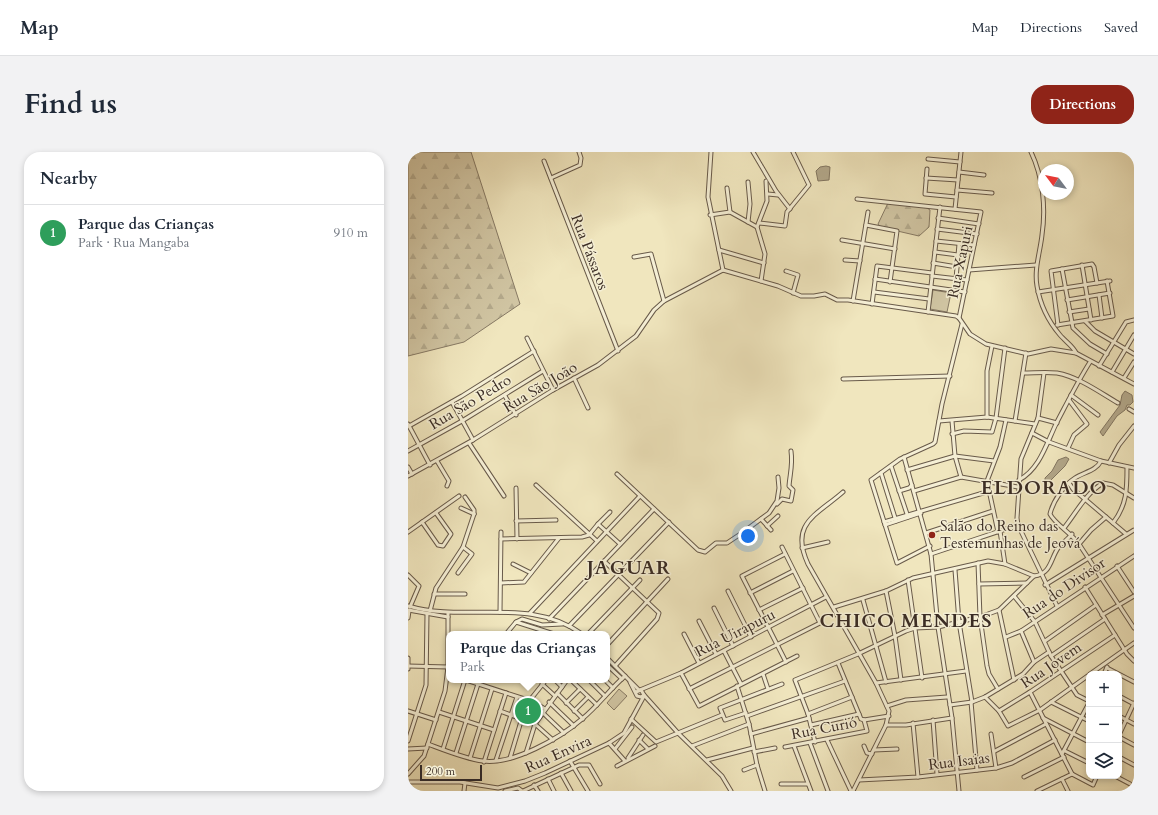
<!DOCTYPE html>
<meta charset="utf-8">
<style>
:root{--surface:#fff;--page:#f2f2f3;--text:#1f2937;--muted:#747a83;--line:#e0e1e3;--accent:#8f2418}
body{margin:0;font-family:Cardo,serif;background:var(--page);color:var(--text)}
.controls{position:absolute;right:12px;bottom:12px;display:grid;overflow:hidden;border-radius:8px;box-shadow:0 2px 6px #0003}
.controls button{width:36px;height:36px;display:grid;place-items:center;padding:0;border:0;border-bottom:1px solid var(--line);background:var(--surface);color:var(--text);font:20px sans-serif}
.compass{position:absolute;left:630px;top:12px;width:36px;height:36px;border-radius:50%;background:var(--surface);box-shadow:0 2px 6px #0003;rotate:302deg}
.scale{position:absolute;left:12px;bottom:10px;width:62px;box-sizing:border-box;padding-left:4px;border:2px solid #3a2c24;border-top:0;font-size:11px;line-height:14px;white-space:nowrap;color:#3a2c24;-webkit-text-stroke:3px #f5efd5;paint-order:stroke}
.you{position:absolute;left:340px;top:384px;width:14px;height:14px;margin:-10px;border:3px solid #fff;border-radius:50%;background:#1a73e8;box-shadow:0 0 0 6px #1a73e833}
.badge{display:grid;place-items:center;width:26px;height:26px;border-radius:50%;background:var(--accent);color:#fff;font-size:13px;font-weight:700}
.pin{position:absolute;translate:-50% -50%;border:2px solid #fff;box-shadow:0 1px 4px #0006}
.popup{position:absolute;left:38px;top:479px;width:164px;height:52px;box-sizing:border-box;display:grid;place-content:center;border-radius:8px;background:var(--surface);filter:drop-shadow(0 1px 3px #0005);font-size:13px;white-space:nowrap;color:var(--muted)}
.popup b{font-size:15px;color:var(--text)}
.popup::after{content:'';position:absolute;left:50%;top:100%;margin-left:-8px;border:8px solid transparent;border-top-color:var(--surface)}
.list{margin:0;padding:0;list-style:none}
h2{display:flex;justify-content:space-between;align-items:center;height:52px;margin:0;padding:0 16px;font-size:17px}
h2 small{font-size:13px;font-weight:400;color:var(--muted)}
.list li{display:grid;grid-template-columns:26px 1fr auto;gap:12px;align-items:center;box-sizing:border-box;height:56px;padding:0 16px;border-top:1px solid var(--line)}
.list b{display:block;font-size:15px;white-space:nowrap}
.list p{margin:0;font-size:13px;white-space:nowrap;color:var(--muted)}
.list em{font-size:13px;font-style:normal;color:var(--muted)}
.icon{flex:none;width:22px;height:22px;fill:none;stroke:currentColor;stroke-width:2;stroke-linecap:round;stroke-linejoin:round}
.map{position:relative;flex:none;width:726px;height:639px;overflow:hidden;border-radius:16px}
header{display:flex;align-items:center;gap:24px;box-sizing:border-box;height:56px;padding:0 20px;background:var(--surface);border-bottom:1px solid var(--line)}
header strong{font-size:19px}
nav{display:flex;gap:22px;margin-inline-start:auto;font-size:14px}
.intro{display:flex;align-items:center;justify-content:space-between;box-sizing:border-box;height:96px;padding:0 24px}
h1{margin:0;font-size:28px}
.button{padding:10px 18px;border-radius:16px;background:var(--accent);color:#fff;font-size:14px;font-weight:700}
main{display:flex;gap:24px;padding:0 24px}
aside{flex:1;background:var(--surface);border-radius:16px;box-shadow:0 2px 6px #0003}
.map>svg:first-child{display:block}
.forest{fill:url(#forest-firs);stroke:#867964}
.park{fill:#d1c6a4;stroke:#867964}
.water{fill:#b2a78a;stroke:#827661}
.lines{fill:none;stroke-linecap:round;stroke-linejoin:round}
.minor-casing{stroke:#685a4a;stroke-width:5}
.minor{stroke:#f5efd5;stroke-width:3}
.poi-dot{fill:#8f2418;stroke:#f5efd5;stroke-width:1.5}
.labels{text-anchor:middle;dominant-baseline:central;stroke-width:3;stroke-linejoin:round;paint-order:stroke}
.street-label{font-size:15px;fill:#3a2c24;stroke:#f5efd5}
.poi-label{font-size:15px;fill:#3a2c24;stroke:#f5efd5;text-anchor:start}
.district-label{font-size:19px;font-weight:bold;letter-spacing:1px;fill:#3a2c24;stroke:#f5efd5}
</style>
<header>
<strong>Map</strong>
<nav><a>Map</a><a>Directions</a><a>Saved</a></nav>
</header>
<div class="intro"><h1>Find us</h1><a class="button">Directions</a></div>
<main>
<aside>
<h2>Nearby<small></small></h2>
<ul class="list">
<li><span class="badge" style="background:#2e9e5b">1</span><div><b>Parque das Crianças</b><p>Park · Rua Mangaba</p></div><em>910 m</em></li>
</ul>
</aside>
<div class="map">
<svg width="726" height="639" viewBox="0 0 726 639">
<defs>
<pattern id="forest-firs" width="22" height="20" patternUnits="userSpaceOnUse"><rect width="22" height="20" fill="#d1c6a4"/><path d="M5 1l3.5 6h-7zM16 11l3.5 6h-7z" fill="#b4aa8d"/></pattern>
</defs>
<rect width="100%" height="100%" fill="#f0e6be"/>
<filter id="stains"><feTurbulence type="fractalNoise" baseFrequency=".005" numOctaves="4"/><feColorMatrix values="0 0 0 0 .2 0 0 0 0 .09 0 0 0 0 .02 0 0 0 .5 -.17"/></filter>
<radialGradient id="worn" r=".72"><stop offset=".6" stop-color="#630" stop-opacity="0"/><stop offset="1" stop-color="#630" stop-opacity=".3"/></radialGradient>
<g class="forest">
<polygon points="0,0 63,0 112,152 56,190 0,204"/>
<polygon points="480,51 516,54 522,58 521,75 511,84 472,75 470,72"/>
</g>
<g class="park">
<polygon points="525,138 543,141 539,160 522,157"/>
<polygon points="211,537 219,544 206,558 199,551"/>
<polygon points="110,547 134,557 127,570 105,562"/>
</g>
<g class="water">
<polygon points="418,14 422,15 421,28 410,29 408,19 412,15"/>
<polygon points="717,239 724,243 725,250 722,253 719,253 717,258 709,264 695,284 692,280 712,253 714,243"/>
<polygon points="658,305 661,307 657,314 637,334 637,326 644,319 650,308"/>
</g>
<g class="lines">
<defs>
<g id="minor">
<polyline points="303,0 300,45 315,118"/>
<polyline points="345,0 368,39 382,57"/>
<path d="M623,0c12,25 15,56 11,83 -2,18 -8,34 -5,51 3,18 12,36 23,49 5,6 14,12 16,18"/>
<polyline points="520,7 552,10"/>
<polyline points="136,9 210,199"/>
<polyline points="519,17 517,42 548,45"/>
<polyline points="551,20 576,23"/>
<polyline points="143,26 172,13 173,6 171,0"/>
<polyline points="518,26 550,28"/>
<polyline points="340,30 342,52 340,70"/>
<polyline points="319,36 322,60"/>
<polyline points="549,38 584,41"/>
<polyline points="360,42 370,43"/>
<polyline points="449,47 573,60 551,166"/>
<polyline points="547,57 553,0"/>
<polyline points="302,63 322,60 349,75"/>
<polyline points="530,66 571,72"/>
<polyline points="351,71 377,74 379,60 401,33 385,0"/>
<polyline points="458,73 489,79 482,130"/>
<polyline points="529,77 569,82"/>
<polyline points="434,88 487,97"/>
<polyline points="528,89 566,93"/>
<polyline points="311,98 356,111"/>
<polyline points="527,100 550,103"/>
<polyline points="226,105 243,102 256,149"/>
<polyline points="437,108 452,109"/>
<polyline points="525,111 549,115"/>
<polyline points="674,113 683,168"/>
<polyline points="654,117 665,176 682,192 699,202"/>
<polyline points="315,118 370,134 393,144 406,144 417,142 429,148 440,148 548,164 551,166 562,182 578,192 620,202 643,197 668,201 726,232"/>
<polyline points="561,118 628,113"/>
<polyline points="378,119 390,123 385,141"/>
<polyline points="524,124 559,128"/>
<polyline points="467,127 557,140"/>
<polyline points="548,127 551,92"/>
<polyline points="353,129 357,102 349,75 359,49 358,29"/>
<polyline points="466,140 521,147"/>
<polyline points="630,140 702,129"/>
<polyline points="691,143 694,166"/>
<polyline points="659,148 702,141"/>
<polyline points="445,149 460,60"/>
<polyline points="464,152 469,114 524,121"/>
<polyline points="520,160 532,55"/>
<polyline points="661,160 681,157"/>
<polyline points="677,169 687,179 726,202"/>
<polyline points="649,173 705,164 699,129"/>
<polyline points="650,173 643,119 684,112 686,115 689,131"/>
<polyline points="119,186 145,238"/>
<polyline points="691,214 718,170 726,168"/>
<polyline points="704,220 726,183"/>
<path d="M615,221c11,0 23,-1 34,0 22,4 42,19 61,30"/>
<polyline points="636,221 630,266 613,307 609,366 610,373 649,454"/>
<polyline points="166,226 180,256"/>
<polyline points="716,226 726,210"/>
<polyline points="435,227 542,224"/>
<polyline points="663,243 690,263"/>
<polyline points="97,244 108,263"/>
<polyline points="44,250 65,288"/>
<polyline points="721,257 726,260"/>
<polyline points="579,265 579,219 584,194"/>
<polyline points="630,266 649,271"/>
<polyline points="531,269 579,265 627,272"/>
<polyline points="544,269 547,304 553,325"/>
<polyline points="607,269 618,201"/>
<polyline points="0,272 22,313"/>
<polyline points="1,274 54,244 126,199"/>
<polyline points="624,281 641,290 693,309 726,316"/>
<polyline points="544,282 556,279 584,280 588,266 597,196"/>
<polyline points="61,291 96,344"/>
<polyline points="660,296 666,283 679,272 661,248"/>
<polyline points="0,299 54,269 135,219"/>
<polyline points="496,305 523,402 530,475 544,566 551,639"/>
<polyline points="29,309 41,329 39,334"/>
<path d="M693,309c-5,10 -17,11 -26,17 -11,7 -22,23 -25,36 4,9 22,20 29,30l55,84"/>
<polyline points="701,311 711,293 726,274"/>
<polyline points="483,314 500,365"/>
<polyline points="0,315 4,322"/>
<polyline points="499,318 547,304 586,309"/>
<polyline points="473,321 488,369"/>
<polyline points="209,322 290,398 297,400 308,391 319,391 334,381 361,361 369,349 371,336 370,325"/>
<polyline points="0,324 65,288 145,238 190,213 228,184 246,158 256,149 315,118"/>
<path d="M611,328c21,-11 28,-38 38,-58 11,-21 21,-41 33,-60"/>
<polyline points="661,331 665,337 718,382"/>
<polyline points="128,333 189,389"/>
<polyline points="108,336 109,387"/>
<polyline points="491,339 501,336 504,333"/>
<polyline points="506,339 553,325 610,335"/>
<path d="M435,340c-26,23 -54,31 -35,72l68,119 13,28 -3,14 -33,66"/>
<polyline points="57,345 66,358 66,362"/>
<path d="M369,352l5,-5 9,2 2,-11 -4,-4c1,-13 4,-21 2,-35"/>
<polyline points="53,356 66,362"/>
<polyline points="353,367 363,378"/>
<polyline points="108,369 148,368"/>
<polyline points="14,370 30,393 35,394 43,382 28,361"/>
<polyline points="476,370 582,339"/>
<path d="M705,371c14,-18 14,-34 14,-56"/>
<polyline points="190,372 202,360"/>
<polyline points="477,373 513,361"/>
<polyline points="359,374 370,364"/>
<path d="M656,376c12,-15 22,-35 39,-45l10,2 21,13"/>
<polyline points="592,379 597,412"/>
<polyline points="0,380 51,344"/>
<polyline points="590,380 579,329 592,295 598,268"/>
<polyline points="518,381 585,359"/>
<polyline points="93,387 174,385 181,383 190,372 212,392"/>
<polyline points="671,392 683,378 698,365"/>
<polyline points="522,394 489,411 463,328 492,307 525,292 527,290 534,252 554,172"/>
<polyline points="394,396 420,390"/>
<polyline points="377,402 334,424 378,510"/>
<polyline points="523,402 610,373"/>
<polyline points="196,409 251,461 249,467 207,514"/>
<polyline points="570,411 572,465 579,514 581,522 590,537"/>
<polyline points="105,412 123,421"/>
<polyline points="709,414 726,440"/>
<polyline points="547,418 551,470 564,550"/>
<polyline points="50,421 64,402 55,395"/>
<polyline points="0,423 11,434 2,455"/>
<polyline points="500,428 514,526"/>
<polyline points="93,431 116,430 151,386"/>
<polyline points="571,432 619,431"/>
<polyline points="637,433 726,378"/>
<polyline points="677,435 719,502 726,509"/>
<polyline points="320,439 343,485"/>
<polyline points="478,439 487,484 493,528"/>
<polyline points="342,441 385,419"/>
<polyline points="26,442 57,442"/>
<polyline points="606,444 627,470 643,504 669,543 681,549"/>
<polyline points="455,448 478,530"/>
<path d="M0,454c57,17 122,-10 174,28"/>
<polyline points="426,455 478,439 505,426 580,409 597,412 626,424"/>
<polyline points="306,456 325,494"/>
<polyline points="0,458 40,465"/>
<polyline points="351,458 395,436"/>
<polyline points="591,458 606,528"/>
<polyline points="22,459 28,436 55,395 66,362"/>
<polyline points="92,460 93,380"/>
<polyline points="122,461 232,344"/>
<polyline points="694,463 726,444"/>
<polyline points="0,466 1,459"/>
<polyline points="141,467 246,357"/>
<polyline points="291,469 308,502"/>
<polyline points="108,470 114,467 134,473 154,472"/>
<polyline points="161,474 261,370"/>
<polyline points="613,479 626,510"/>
<polyline points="98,482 108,470 146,482"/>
<polyline points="180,482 232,428"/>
<polyline points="276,482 291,511"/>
<polyline points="598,485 613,479 726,404"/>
<polyline points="637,489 688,453"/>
<polyline points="199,493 260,427"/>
<polyline points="316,499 333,532"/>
<polyline points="643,504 697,467"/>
<polyline points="0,506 0,517"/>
<polyline points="199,506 231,538"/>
<polyline points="430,511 453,567 456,568"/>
<polyline points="199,513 214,527"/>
<polyline points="0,514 40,515"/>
<polyline points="699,516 726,530"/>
<polyline points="273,521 291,554 389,504"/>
<polyline points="355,522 360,537"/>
<polyline points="682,522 726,491"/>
<polyline points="696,522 699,515"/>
<polyline points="58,528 126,550 137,557"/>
<polyline points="147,528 154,535"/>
<polyline points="163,528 189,553"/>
<polyline points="181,528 197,544"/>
<polyline points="197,528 205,536"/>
<polyline points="222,530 229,544 233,545 236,543 233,538 228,540"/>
<polyline points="468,531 558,519"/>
<polyline points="134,532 147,544"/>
<polyline points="329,534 341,572 349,613 357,639"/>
<polyline points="281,537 412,471 374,395"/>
<polyline points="232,538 273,521 418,445"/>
<polyline points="622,540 664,622"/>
<polyline points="149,541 175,567"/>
<polyline points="236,543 270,581 314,624 323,639"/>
<polyline points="711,544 726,552"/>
<polyline points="577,545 591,559 600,574 632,558 681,523"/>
<polyline points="122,548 138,528"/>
<polyline points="141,550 166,574"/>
<polyline points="563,550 569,618"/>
<polyline points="643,550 681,569"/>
<polyline points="158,551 172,537"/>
<polyline points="542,553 564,550 577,545 615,522 626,510 641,500"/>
<polyline points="479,554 498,548 539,545"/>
<polyline points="0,559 28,568"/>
<polyline points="92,559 127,572 145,588"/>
<polyline points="166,559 180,545"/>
<polyline points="591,559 622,540 707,483"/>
<polyline points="31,560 86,578"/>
<polyline points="134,560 156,581"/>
<polyline points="338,561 317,568 312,556 374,532"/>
<polyline points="400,562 444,545"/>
<polyline points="339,564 437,529"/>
<polyline points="711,564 726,572"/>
<polyline points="635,566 681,590"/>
<polyline points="223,567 248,590 314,563"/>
<polyline points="456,568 481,564"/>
<polyline points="525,568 529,622"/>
<polyline points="505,571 510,625"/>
<polyline points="403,573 451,562"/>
<polyline points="478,573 498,573 544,566"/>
<polyline points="343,582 401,566"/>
<polyline points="583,582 588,616"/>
<polyline points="711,583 726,551"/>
<polyline points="711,585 726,593"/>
<polyline points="231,588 240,597"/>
<polyline points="419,588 443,639"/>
<polyline points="0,589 18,533 19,462"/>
<path d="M407,590l-7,-28 -13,-34 63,-26 48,-23 9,-3 23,-1 42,-10 19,-7 35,-34c17,-2 16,-16 24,-28 4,-5 10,-9 14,-14"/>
<polyline points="201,591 217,609"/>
<polyline points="402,591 420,639"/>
<path d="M20,592c16,6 38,15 55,17 30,4 77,-23 99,-42 16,-13 28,-30 43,-43"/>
<polyline points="284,594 341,572"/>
<polyline points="386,594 403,639"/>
<polyline points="456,594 459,601 464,602"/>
<polyline points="377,595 459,579 456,568"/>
<polyline points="0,597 19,596"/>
<polyline points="35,597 57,528"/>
<polyline points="207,597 224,575"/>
<polyline points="466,598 489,597"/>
<polyline points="587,599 638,572"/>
<polyline points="657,599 681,611"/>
<polyline points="346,600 367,596"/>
<polyline points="48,601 70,532"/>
<polyline points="118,601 127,572 159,528"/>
<polyline points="654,602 681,551"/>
<polyline points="711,605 726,613"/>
<polyline points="62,606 84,537"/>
<polyline points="102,606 114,566"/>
<polyline points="220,606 235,583"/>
<polyline points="88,608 109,545"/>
<polyline points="299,608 345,596"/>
<polyline points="162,609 180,639"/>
<polyline points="76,610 98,541"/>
<polyline points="209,614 247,594"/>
<polyline points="336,618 349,613"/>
<polyline points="153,621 163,639"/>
<polyline points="0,622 16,604 37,539 40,515 40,461"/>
<polyline points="664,622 685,633 689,624"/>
<polyline points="707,624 726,634"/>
<polyline points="616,625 656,605"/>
<polyline points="140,627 146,639"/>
<polyline points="654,627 660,639"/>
<polyline points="451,628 510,625 588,616 604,611 647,588"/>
<polyline points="0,630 52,630 90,636 117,629 137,621 201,591 216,581 236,544"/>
<polyline points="373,632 400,632"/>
<polyline points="126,633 130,639"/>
<polyline points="56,639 57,631"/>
<polyline points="97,639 110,636 114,639"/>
<polyline points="115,639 171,613 181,613 192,632"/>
<polyline points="629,639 664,622"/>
</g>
</defs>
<use href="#minor" class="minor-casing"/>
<use href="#minor" class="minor"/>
</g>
<circle class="poi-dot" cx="524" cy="383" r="4"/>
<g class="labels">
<g class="street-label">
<text transform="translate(182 100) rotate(69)">Rua Pássaros</text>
<text transform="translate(552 110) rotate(-78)">Rua Xapuri</text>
<text transform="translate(132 235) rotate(-31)">Rua São João</text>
<text transform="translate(62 250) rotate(-31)">Rua São Pedro</text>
<text transform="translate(656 436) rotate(-34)">Rua do Divisor</text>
<text transform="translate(327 481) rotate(-27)">Rua Uirapuru</text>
<text transform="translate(643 513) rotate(-34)">Rua Jovem</text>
<text transform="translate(416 576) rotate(-11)">Rua Curió</text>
<text transform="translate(150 602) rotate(-24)">Rua Envira</text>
<text transform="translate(551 609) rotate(-7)">Rua Isaias</text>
</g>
<g class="poi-label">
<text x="532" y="374">Salão do Reino das<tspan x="532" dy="17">Testemunhas de Jeová</tspan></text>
</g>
<g class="district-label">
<text x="636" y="336">ELDORADO</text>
<text x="221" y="416">JAGUAR</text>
<text x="498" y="469">CHICO MENDES</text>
</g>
</g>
<rect width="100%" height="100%" filter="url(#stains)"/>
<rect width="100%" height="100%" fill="url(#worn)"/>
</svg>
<div class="controls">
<button>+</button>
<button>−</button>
<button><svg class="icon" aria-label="layers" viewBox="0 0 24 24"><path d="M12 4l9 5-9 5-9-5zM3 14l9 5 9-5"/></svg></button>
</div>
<svg class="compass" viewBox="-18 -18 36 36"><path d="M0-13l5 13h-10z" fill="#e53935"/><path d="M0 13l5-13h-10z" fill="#747a83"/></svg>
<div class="scale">200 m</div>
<div class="you"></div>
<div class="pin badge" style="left:120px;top:559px;background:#2e9e5b">1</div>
<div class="popup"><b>Parque das Crianças</b>Park</div>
</div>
</main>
